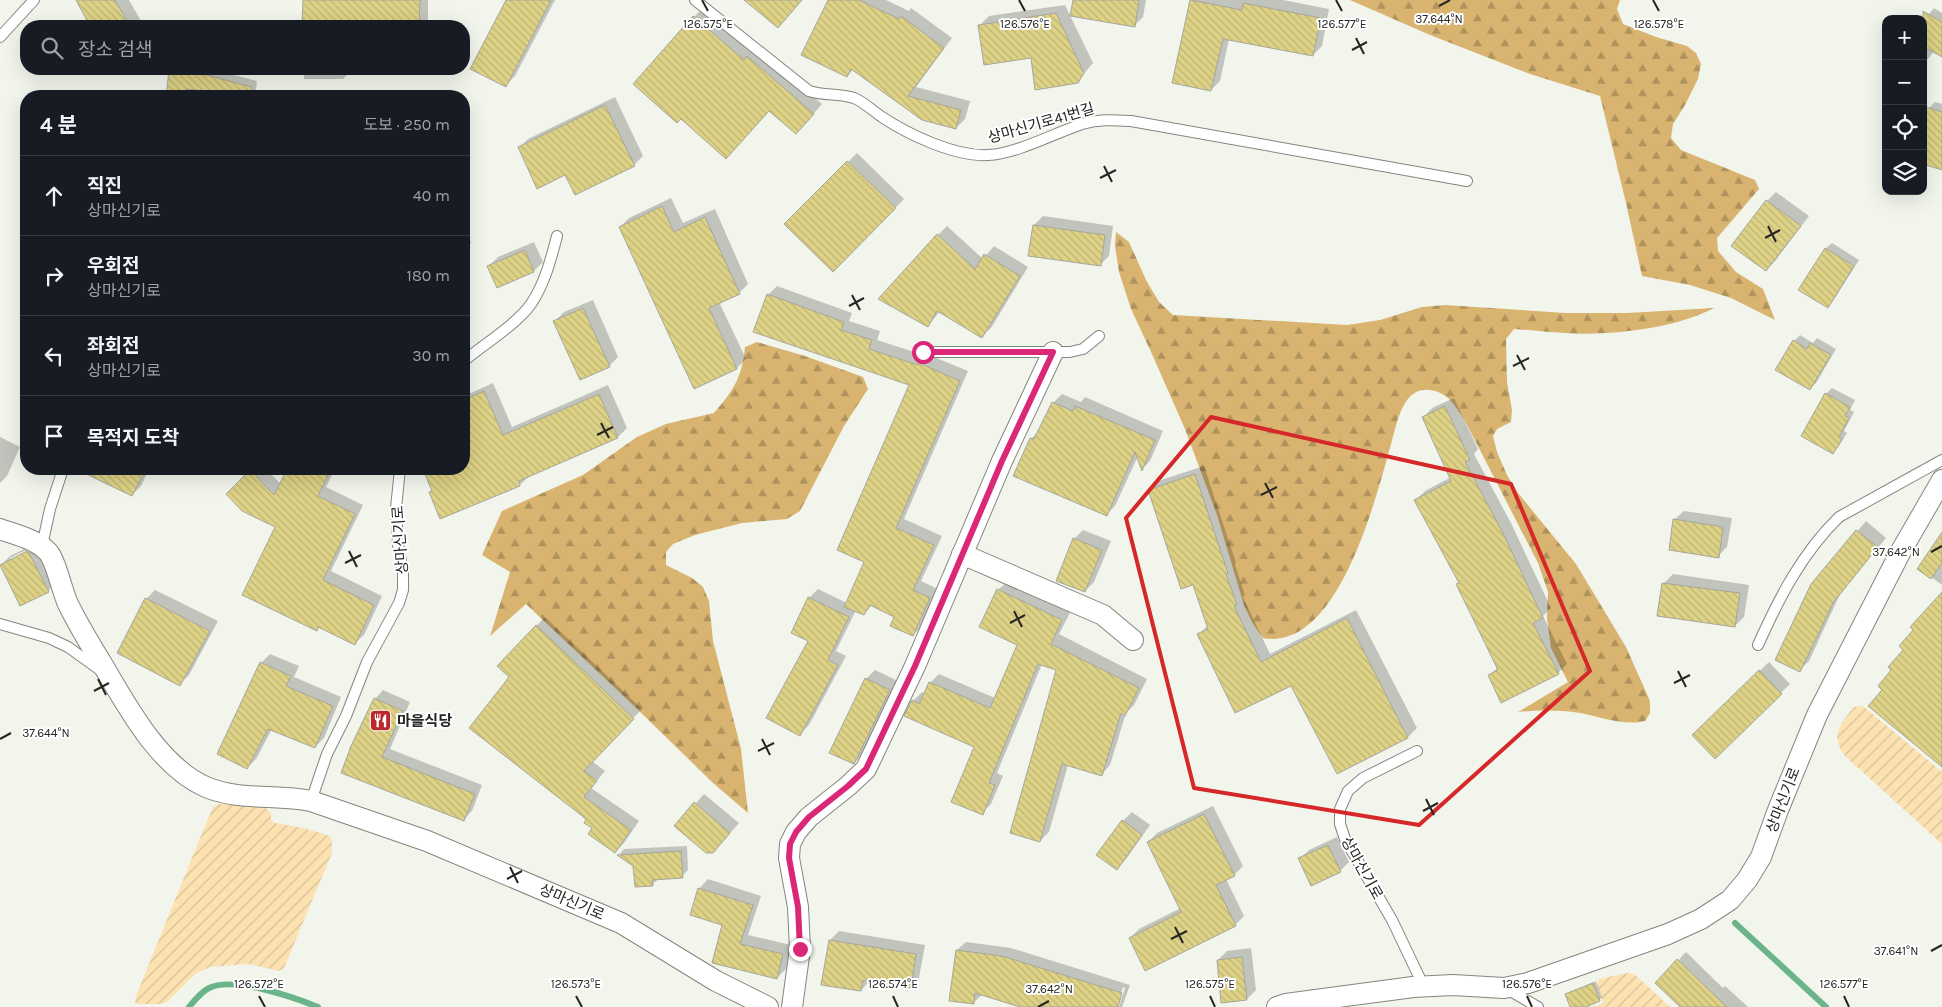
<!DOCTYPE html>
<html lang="ko">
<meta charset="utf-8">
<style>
:root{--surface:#171b24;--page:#20242c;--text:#f1f3f6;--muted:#9ea1a6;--line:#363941}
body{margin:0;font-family:Karla,"Noto Sans KR",sans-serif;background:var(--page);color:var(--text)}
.controls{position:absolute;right:15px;top:15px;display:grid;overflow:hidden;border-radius:10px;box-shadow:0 5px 20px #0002}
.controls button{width:45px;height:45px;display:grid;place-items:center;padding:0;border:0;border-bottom:1px solid var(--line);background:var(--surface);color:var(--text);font:25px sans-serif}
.stop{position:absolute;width:15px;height:15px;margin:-11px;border:4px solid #db2777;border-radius:50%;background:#fff}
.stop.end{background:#db2777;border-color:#fff;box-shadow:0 1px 5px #0008}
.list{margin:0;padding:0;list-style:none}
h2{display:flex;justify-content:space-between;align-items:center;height:65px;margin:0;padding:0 20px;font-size:21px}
h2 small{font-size:16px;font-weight:400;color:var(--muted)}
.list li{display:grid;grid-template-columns:32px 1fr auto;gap:15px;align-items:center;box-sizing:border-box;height:80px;padding:0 20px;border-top:1px solid var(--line)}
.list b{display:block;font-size:19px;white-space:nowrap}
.list p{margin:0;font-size:16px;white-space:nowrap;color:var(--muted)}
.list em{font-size:16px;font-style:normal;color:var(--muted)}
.icon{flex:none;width:28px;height:28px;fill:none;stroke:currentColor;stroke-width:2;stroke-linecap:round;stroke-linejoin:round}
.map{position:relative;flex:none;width:1942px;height:1007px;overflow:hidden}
.search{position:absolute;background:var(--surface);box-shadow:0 5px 20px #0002;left:20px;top:20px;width:450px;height:55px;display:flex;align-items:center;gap:12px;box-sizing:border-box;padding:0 18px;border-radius:20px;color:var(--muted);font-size:19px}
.panel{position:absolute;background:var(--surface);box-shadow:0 5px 20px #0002;left:20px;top:90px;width:450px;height:385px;border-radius:20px}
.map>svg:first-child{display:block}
.forest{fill:url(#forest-firs)}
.garden{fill:url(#garden-furrows)}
.shadow{fill:#0003;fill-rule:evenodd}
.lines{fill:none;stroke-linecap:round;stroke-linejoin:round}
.stream{stroke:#6bb389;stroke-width:6}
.building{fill:url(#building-back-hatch);stroke:#a7a69d}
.lane-casing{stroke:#83867e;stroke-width:12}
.street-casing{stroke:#83867e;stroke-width:22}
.lane{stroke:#fff;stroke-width:10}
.street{stroke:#fff;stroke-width:20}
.route{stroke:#db2777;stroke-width:6}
.marked{fill:none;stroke:#d62828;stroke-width:4;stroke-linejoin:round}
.ticks{fill:none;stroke:#252623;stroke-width:2}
.labels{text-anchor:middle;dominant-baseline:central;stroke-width:4;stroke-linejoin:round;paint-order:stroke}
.street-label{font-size:15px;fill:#252623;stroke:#fff}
.poi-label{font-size:15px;font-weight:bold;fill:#252623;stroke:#fff;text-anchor:start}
.ticks-label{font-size:12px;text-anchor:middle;fill:#252623;stroke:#fff;stroke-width:4;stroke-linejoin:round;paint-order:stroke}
</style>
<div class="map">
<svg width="1942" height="1007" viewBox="0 0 1942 1007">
<defs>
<pattern id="forest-firs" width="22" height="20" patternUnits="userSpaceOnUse" patternTransform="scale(1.25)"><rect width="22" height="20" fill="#d9b470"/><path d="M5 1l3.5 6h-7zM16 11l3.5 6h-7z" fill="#b0925c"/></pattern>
<pattern id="garden-furrows" width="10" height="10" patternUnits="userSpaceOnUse" patternTransform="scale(1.25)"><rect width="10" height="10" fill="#fce1b1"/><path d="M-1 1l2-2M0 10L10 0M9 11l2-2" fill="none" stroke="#d8c198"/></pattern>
<pattern id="building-back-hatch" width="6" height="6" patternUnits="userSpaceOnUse" patternTransform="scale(1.25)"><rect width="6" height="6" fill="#ddd286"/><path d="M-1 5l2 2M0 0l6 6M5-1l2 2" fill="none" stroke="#beb473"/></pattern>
</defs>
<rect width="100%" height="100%" fill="#f2f5ec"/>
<g class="forest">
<polygon points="1350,0 1620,0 1617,9 1623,24 1656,37 1687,46 1696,53 1701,64 1698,79 1685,105 1673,124 1671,138 1681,150 1755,180 1759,189 1717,238 1718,251 1736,272 1763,289 1775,320 1731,298 1690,285 1642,276 1626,203 1600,96 1530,74 1430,35"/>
<path d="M1116,232l13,10 17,38 13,22 14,13 174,10 33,-5 42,-13 23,-2 121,8h61l87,-5c-40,21 -105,28 -150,25 -17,-1 -34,-3 -50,-4l-8,10 1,43 5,28 -1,12 -14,7 -4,7 4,16 10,23 11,18 58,71 50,83 24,54v12l-5,8c-22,5 -44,-4 -65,-8 -21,-3 -41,-3 -62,-1l50,-30 -17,-34 -4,-30 1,-26 -10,-29 -74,-144c-5,-7 -9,-14 -15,-20 -9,-9 -25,-13 -36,-5 -9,7 -13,19 -16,28 -16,56 -54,231 -134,216l-10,-14 -9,-19 -27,-90 -32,-86 -33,-75 -21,-45 -12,-37 -4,-26z"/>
<path d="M757,342l48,14 58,21 5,12 -24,37 -44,85 -13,8 -45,4 -47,12 -22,9 -7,8v13l26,13 11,9 6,14 4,40 28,108 7,64 -35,-30 -81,-79 -106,-100 -36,32 20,-64 -28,-17 20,-44 81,-36 54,-38 29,-13 48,-11c20,-23 28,-36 31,-66z"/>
</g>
<g class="garden">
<path d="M1863,706l79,66v72l-97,-88c-15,-20 -6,-31 9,-49z"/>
<polygon points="219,804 265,807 271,813 271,820 275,823 303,828 330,836 332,841 332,853 284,968 279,971 248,964 210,967 195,974 168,1001 162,1004 137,1004 135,1002 136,996 207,821 213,807"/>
<polygon points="1627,973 1634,974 1670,1007 1592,1007 1603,1003 1597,984 1599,979"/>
</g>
<g class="shadow">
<polygon points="81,0 129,0 144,26 92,26 79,2"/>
<rect x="304" y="0" width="124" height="26"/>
<polygon points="507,0 555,0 515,76 506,85"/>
<polygon points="830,0 886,0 909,11 911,8 952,38 916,87 970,101 965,119 956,128 854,69 847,76"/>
<polygon points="1074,0 1146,0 1143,17 1134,26"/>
<polygon points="1192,0 1283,0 1329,9 1322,46 1313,55 1229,39 1220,81 1211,90 1174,82"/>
<polygon points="1065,5 1093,63 1077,82 979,26 989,16"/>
<polygon points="703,8 757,48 822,104 805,124 769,110 681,118 694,17"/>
<polygon points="1934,8 1942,13 1942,56 1934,51 1923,66 1923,21"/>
<polygon points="173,69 211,69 257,81 256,90 250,96 235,94 230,96 212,91 191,89 190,96 167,96 170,71"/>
<polygon points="304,69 352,69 352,70 343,79 304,79"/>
<polygon points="615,97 643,156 634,165 566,173 519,148 528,139"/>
<polygon points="1935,102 1942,104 1942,165 1929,108"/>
<polygon points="857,153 904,199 833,270 786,224"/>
<polygon points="1776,192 1809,216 1775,261 1766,270 1733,245 1767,201"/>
<polygon points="671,198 683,223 715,209 748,284 739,293 719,302 746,359 737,368 620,227 629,218"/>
<polygon points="1043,216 1113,226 1109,256 1100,265 1034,225"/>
<polygon points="464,221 471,243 464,250"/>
<polygon points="947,226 983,259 994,246 1028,267 991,328 981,337 940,311 928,326 938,235"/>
<polygon points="534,242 543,262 534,271 498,287 489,266 498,257"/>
<polygon points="1832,243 1859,260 1833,301 1827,307 1800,290 1826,248"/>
<polygon points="777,286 852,313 849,321 880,331 877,340 927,356 929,355 968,371 904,519 942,536 921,581 938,589 922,626 913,635 895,617 872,605 864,614 856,610 836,651 846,656 809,725 800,734 809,641 809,598 818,589 847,603 866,561 911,384 768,295"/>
<polygon points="593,300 618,357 609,366 555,321 564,312"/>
<polygon points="1800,335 1813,343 1817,338 1836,349 1816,383 1810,388 1794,341"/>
<polygon points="493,383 512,427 608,385 627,428 618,437 529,476 520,485 430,492 433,490 424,469 464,469 464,449 476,443 475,441 464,446 464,443 470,441 464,427 464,396"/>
<polygon points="1832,388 1855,400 1850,410 1854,412 1844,431 1847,433 1839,446 1833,452 1826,394"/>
<polygon points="1062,394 1081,402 1085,397 1163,431 1150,461 1142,469 1138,456 1115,506 1106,515 1015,475 1032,438 1040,430 1053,403"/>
<polygon points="1454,398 1478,449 1474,454 1511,523 1551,608 1543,616 1567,664 1558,673 1489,676 1498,667 1460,582 1416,500 1425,491 1451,477 1423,418 1432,408"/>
<polygon points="0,437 20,447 7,476 0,483"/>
<polygon points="1204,466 1236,563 1235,565 1245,595 1243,597 1270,654 1356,610 1417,728 1408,737 1338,772 1292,685 1199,634 1208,625 1194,583 1149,491 1158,481"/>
<polygon points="88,469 149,469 141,486 132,495"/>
<polygon points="253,469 266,469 281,484 289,469 335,469 326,487 363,505 331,571 382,596 364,635 354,644 319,627 316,630 277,526 227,494"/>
<polygon points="1684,511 1732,518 1727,547 1718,556 1674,520"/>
<polygon points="1866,521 1886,538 1841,592 1809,661 1800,670 1812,585"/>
<polygon points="1083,530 1111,541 1094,582 1085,591 1074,539"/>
<polygon points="1942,534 1942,585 1919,568"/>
<path d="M36,543l21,39 -9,9 -47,-26 9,-9zM32,547l1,3 -23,11v-3z"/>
<polygon points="1673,574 1749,585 1744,617 1735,626 1664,583"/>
<polygon points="1008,581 1071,611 1059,634 1147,679 1134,705 1126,713 1110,765 1101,775 1068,765 1049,832 1040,841 1058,670 1042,664 997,773 1003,776 991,804 982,813 976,746 913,701 922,692 925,694 930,683 939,674 995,698 1018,645 998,590"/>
<polygon points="155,590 218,621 189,675 180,684 146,599"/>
<polygon points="545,617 642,709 592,761 605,771 591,788 639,821 624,843 615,852 593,828 510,677 498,666"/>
<polygon points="270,654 299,666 294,677 341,697 324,738 315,747 272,729 256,759 247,768 261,663"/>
<polygon points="1769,662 1790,684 1715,757 1693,735"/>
<polygon points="875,670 898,681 863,754 854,763 866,679"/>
<polygon points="383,690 410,702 390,749 482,785 472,811 464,819 343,773 375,699"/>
<polygon points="704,794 739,823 713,852 676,826"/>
<polygon points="1213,806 1243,866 1234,875 1226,879 1244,916 1235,925 1130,938 1139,929 1181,908 1148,842 1157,833"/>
<polygon points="1132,812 1150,825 1126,859 1117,868 1123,821"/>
<polygon points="1337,837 1349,862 1340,871 1300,859 1309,850"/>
<polygon points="687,846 688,870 682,876 658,879 652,885 635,865 619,855 624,849"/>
<polygon points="708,879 761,896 748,935 791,945 786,969 777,978 713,963 723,925 699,889"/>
<polygon points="839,931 925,945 919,978 910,987 871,980 861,990 830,940"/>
<polygon points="966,942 1011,948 1130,985 1122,1007 1119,1007 1125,988 1123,987 1116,1007 1027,1007 982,995 973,1003 957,950"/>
<polygon points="1251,948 1256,990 1247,999 1218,960 1227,951"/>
<polygon points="1686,952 1723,988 1725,986 1748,1007 1684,1007 1657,983"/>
<polygon points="1596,981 1602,998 1582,1007 1571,1007 1566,994"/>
</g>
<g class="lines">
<g class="stream">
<polyline points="1735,923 1826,1007"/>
<path d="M189,1007c5,-6 12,-15 20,-19 24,-12 84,9 109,19"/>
</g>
</g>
<g class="building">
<polygon points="76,0 115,0 130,26 90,26"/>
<polygon points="303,0 420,0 419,26 302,26"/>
<polygon points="506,0 551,0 506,87 470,69"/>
<polygon points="744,0 802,0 778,28"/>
<polygon points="828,0 859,0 899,19 901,16 944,48 908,96 961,110 956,129 922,120 851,69 847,77 801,55"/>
<polygon points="1073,0 1139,0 1135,27 1070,16"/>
<polygon points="1190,0 1242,10 1243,3 1321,18 1313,56 1223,39 1211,91 1172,83"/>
<polygon points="1923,11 1942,22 1942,57 1923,46"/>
<polygon points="1056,13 1084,73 1078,83 1035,90 1031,58 984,65 978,25"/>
<polygon points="693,16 744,60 747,56 814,114 796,134 769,111 726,159 681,119 677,123 633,84"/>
<polygon points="169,71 207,75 252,87 250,96 186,89 185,96 166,96"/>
<polygon points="605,105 635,166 575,195 565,175 537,189 518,147"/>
<polygon points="1923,106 1942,112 1942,170 1923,164"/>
<polygon points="847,161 896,208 833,272 784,224"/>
<polygon points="1766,200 1801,226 1766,271 1731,246"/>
<polygon points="662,206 674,232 705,217 740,294 709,308 737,369 694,389 619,227"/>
<polygon points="1033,225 1105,235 1101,266 1028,256"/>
<polygon points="937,234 975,269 984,254 1020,276 982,338 937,311 928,327 878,299"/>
<polygon points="1825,248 1854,266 1828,308 1798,290"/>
<polygon points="525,250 534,272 497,288 487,266"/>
<polygon points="767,294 844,322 841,330 872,340 869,349 918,365 919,363 960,381 896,528 934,545 913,590 930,598 913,636 890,626 894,617 870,605 864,615 844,607 864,562 837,550 909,385 753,332"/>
<polygon points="583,308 610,367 580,380 553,321"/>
<polygon points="1793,340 1807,349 1810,343 1831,355 1810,390 1775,370"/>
<polygon points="484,391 503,435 599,394 618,438 519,481 520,486 440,519 429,492 432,491 423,469 464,469 464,447 470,445 464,430 464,400"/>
<polygon points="1825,393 1850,407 1845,416 1849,418 1839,437 1842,439 1833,454 1801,436"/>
<polygon points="1052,402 1073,411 1075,406 1155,440 1142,471 1135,452 1107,516 1013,476 1030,438 1034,439"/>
<polygon points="1445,406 1470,460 1465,462 1503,533 1543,618 1533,623 1559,674 1501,703 1488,675 1498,670 1456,584 1459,583 1414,500 1451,481 1422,417"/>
<polygon points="76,469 146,469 132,496"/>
<polygon points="287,469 331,469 318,496 355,514 323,580 374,605 355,645 318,627 317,631 242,595 275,527 242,511 226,494 250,470 274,495"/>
<polygon points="1195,474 1228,573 1226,574 1237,605 1234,606 1261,662 1347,618 1408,738 1337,774 1291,686 1235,713 1197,634 1208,629 1193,585 1181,589 1148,490"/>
<polygon points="1673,519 1723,527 1719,558 1669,550"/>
<polygon points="1856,530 1878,547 1833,603 1800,672 1775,660 1811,584"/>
<polygon points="1942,532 1942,563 1931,579 1917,569"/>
<polygon points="1073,538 1102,550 1085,592 1056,581"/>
<polygon points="27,551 29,553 49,592 20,606 0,565"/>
<polygon points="1662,583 1740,593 1735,627 1657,616"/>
<polygon points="997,589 1062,620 1051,644 1139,688 1125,716 1121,713 1102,776 1062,764 1040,842 1010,833 1056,670 1038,664 989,783 995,785 983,815 951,802 974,747 904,716 912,700 919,704 929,682 990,708 1017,645 979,627"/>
<polygon points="1942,592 1942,767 1868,706 1882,690 1878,686 1891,670 1888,667 1903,650 1899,646 1913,630 1910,627"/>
<polygon points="808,597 849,617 828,660 838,665 800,736 766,718 808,641 791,633"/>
<polygon points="145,598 210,631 180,686 117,653"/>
<polygon points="536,625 634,719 584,771 597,781 584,797 631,830 615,853 588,834 592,828 584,823 586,819 469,728 509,677 497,666"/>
<polygon points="260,662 291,676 286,686 333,706 315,748 268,729 247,769 217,754"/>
<polygon points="1759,670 1782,694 1715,759 1692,735"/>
<polygon points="865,678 890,690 854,764 829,753"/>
<polygon points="374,698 403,711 382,757 475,794 464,821 341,773 351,746"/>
<polygon points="694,802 730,833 713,853 706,853 674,826"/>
<polygon points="1204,814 1235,876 1216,885 1236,926 1145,971 1129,938 1181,912 1147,842"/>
<polygon points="1122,820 1142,835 1117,870 1096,855"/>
<polygon points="1328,845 1341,872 1311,886 1298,858"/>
<polygon points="681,851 683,878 652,880 653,886 635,887 633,866 617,855"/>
<polygon points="698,888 753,905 740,944 783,954 777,979 712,963 722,925 690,915"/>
<polygon points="829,940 916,954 911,988 863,980 861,991 821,985"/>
<polygon points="956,950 1002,956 1122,993 1118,1007 1020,1007 975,993 974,1004 949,1001"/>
<polygon points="1242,957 1247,1000 1221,1003 1217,960"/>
<polygon points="1677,959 1727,1007 1680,1007 1655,983"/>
<polygon points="1593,983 1600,1001 1586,1007 1570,1007 1565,994"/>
</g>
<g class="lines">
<defs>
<g id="lane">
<path d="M695,0l114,91c15,5 30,2 45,7 10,4 19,13 28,19 27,18 74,40 106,38 28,-1 67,-22 94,-31 17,-5 32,-4 49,-3l336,60"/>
<polyline points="0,37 34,0"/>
<polyline points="923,352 1070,352 1083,349 1099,336"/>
<path d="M464,361c20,-17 52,-36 67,-57 14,-21 20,-45 26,-68"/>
<polyline points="42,546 50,509 63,469"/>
<polyline points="0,624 49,638 68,647 100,670"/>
<path d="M1758,645c21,-47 44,-92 81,-128l103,-57"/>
<polyline points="1417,751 1363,778 1348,791 1340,809 1340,824 1345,839 1392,920 1424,987"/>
<polyline points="311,801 327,754 346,716 367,662 399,603 403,590 403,572 398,545 396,508 400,469"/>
<polyline points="1507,989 1538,1007"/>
</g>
<g id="street">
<path d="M0,529c16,6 36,10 48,23 8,9 14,39 20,52 11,22 23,42 36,63 24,41 56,100 102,120 33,14 70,7 105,14l116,40 194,82 95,58 52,26"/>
<polyline points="962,554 1103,615 1133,640"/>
<polyline points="792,1007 800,949 798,907 789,858 790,844 796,832 809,817 848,786 866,769 915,666 1002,461 1053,352"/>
<polyline points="1277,1007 1286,1004 1413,987 1453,985 1504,988 1528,983 1668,934 1701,919 1730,900 1747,880 1761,857 1778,810 1817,715 1901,551 1942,480"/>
</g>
</defs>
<use href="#lane" class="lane-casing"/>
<use href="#street" class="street-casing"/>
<use href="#lane" class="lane"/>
<use href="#street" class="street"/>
</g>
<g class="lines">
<polyline class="route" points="800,949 798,907 789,858 790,844 796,832 809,817 848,786 866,769 915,666 1002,461 1053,352 923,352"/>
</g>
<path class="marked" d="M1211,417l300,67 79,187 -171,154 -225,-37 -68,-270z"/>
<path class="ticks" d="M702,0l6,11M1019,0l6,11M1336,0l6,11M1653,0l6,11M1439,6l11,-6M1356,38l8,16M1352,50l15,-8M1104,166l8,16M1100,178l16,-8M1768,226l8,16M1765,238l15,-8M852,295l8,15M849,306l15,-8M1517,355l8,15M1513,366l16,-8M601,423l8,15M597,435l16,-8M1265,483l8,15M1261,495l16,-8M349,551l8,16M1931,552l11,-6M345,563l16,-8M1014,611l8,16M1010,623l15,-8M1678,671l8,16M98,679l8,16M1674,683l16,-8M94,691l15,-8M0,739l11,-6M762,739l8,16M758,751l16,-8M1426,799l8,16M1423,811l15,-8M510,867l8,16M507,879l15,-8M1175,927l8,16M1171,939l16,-8M1931,951l11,-6M259,996l6,11M576,996l6,11M893,996l5,11M1210,996l5,11M1527,996l5,11M1844,996l5,11M1038,1007l11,-6"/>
<defs>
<symbol id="restaurant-square" viewBox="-11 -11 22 22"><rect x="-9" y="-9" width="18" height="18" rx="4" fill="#b8282c" stroke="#fff"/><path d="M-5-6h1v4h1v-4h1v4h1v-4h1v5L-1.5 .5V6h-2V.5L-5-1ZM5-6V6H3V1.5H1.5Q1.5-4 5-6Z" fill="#fff"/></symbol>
</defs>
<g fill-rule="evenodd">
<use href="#restaurant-square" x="368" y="708" width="25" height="25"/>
</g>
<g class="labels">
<g class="street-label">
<text transform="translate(1041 123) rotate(-16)">상마신기로41번길</text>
<text transform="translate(400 540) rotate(-94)">상마신기로</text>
<text transform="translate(1783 800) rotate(-69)">상마신기로</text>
<text transform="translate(1362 868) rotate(61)">상마신기로</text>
<text transform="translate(572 902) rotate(23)">상마신기로</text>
</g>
<g class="poi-label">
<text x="397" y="721">마을식당</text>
</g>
</g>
<g class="ticks-label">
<text x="1439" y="23">37.644°N</text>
<text x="708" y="28">126.575°E</text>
<text x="1025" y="28">126.576°E</text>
<text x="1342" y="28">126.577°E</text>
<text x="1659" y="28">126.578°E</text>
<text x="1896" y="556">37.642°N</text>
<text x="46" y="737">37.644°N</text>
<text x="1896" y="955">37.641°N</text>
<text x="259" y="988">126.572°E</text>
<text x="576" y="988">126.573°E</text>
<text x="893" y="988">126.574°E</text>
<text x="1210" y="988">126.575°E</text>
<text x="1527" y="988">126.576°E</text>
<text x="1844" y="988">126.577°E</text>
<text x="1049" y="993">37.642°N</text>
</g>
</svg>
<div class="controls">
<button>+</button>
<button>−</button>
<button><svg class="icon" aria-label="locate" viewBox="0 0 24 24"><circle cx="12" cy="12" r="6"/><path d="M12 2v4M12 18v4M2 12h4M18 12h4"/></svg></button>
<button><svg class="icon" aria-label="layers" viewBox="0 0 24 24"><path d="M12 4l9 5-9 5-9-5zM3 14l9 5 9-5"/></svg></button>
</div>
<div class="stop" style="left:923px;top:352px"></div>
<div class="stop end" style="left:800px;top:949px"></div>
<div class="search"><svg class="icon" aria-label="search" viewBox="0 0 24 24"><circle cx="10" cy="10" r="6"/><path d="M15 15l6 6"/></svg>장소 검색</div>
<section class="panel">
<h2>4 분<small>도보 · 250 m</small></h2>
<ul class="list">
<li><svg class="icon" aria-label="ahead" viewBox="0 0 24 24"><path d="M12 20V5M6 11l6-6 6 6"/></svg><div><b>직진</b><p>상마신기로</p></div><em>40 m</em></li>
<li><svg class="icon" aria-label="right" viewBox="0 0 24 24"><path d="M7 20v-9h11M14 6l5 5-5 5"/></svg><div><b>우회전</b><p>상마신기로</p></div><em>180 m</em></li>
<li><svg class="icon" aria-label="left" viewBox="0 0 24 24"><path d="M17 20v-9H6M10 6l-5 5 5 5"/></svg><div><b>좌회전</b><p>상마신기로</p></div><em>30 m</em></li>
<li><svg class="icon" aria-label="arrive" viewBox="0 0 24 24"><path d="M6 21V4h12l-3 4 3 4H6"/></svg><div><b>목적지 도착</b></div></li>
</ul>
</section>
</div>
